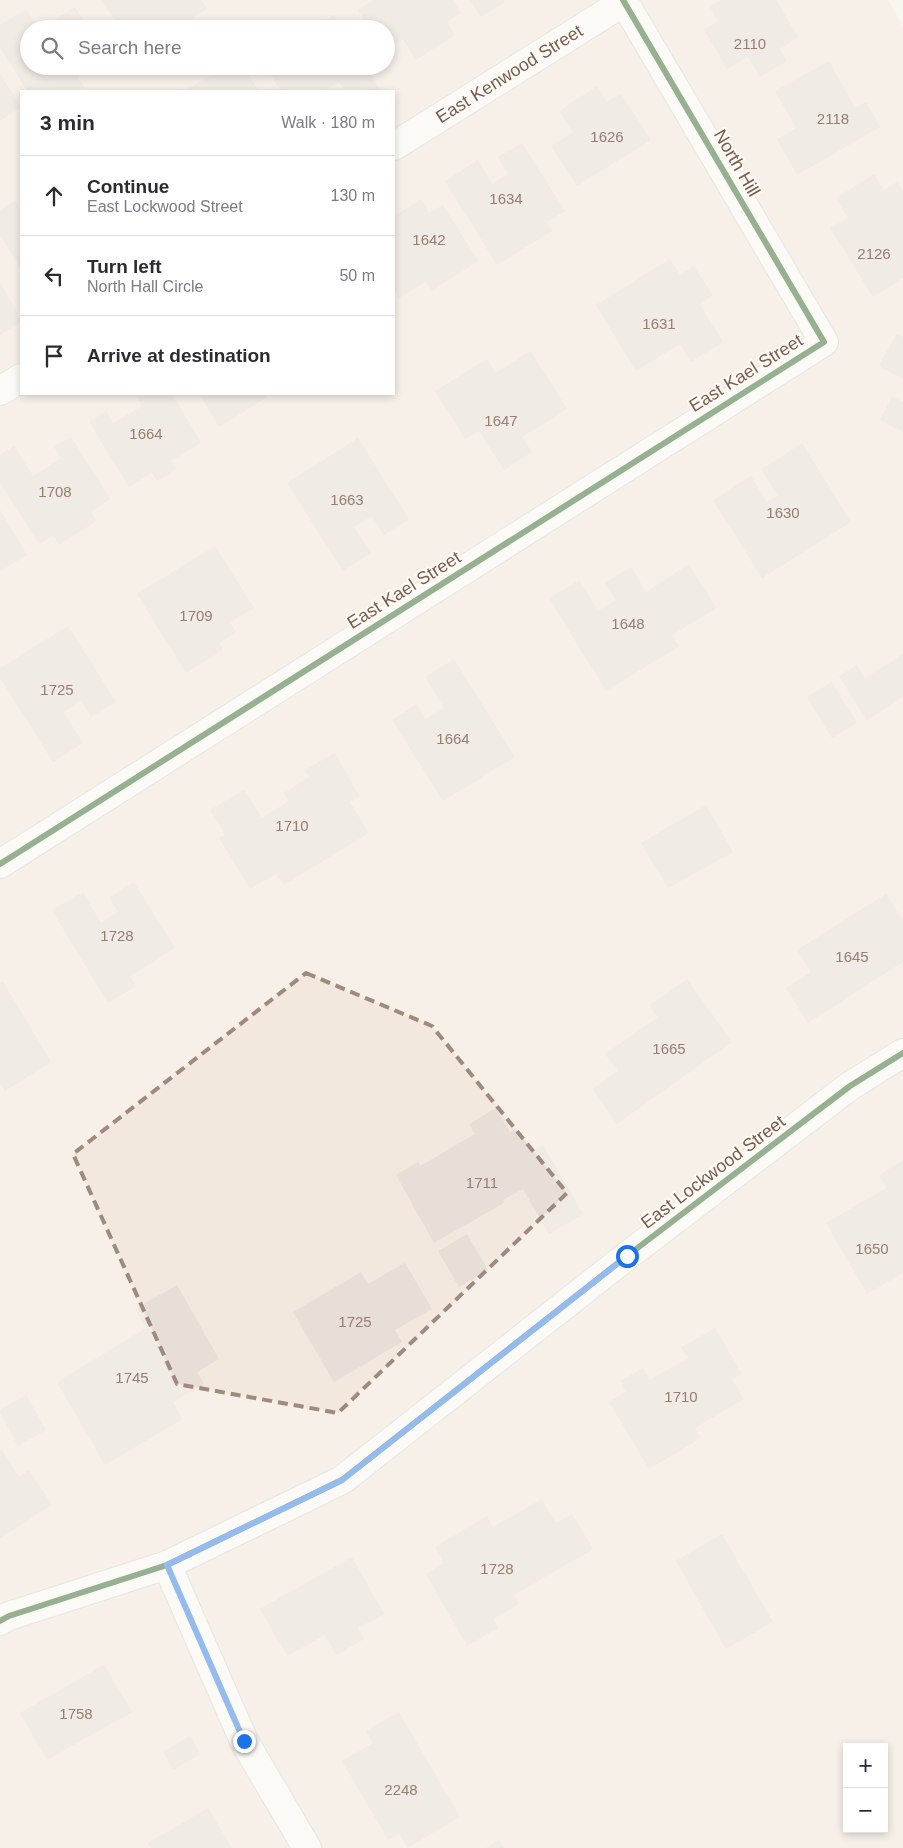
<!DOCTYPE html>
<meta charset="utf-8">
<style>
:root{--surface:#fff;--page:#f7f7f7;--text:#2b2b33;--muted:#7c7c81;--line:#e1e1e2}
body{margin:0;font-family:Arial,sans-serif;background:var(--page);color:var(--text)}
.controls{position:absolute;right:15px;bottom:15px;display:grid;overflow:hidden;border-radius:0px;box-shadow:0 2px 8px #0003}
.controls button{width:45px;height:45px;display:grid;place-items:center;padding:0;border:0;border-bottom:1px solid var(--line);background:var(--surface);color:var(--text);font:25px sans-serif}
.stop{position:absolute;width:15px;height:15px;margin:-11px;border:4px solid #1a73e8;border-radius:50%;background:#fff}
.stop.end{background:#1a73e8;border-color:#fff;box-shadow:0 1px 5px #0008}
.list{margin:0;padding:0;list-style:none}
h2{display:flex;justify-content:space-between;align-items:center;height:65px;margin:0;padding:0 20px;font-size:21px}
h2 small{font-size:16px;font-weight:400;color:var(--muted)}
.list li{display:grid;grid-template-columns:32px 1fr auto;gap:15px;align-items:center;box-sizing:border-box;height:80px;padding:0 20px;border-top:1px solid var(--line)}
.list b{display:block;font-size:19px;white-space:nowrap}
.list p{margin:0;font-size:16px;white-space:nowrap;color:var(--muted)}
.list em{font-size:16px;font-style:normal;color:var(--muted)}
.icon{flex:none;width:28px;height:28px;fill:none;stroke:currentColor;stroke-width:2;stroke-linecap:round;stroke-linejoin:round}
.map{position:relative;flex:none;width:903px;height:1848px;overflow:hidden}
.search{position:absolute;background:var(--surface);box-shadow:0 2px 8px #0003;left:20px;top:20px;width:375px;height:55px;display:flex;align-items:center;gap:12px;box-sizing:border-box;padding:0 18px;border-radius:28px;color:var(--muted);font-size:19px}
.panel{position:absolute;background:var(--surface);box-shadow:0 2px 8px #0003;left:20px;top:90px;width:375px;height:305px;border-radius:0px}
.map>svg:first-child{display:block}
.residential{fill:#f2e8de;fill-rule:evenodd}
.building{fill:#e6ded7}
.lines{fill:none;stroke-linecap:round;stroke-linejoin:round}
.minor-casing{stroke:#d7d1cb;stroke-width:30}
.minor{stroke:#fefefd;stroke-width:28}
.cycleway-casing{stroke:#fffaf3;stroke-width:9}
.cycleway{stroke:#1b5e20;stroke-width:6}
.route{stroke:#1a73e8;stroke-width:6}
.marked{fill:none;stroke:#9f8a7d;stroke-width:4;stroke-dasharray:10 6;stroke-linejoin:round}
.labels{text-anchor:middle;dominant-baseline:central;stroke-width:4;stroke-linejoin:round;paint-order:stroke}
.number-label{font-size:15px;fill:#977e72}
.street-label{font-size:18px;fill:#7a5c4d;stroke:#fffaf3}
</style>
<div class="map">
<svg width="903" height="1848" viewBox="0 0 903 1848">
<rect width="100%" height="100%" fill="#f9f5f0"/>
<path class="residential" d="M0,0h888l15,26v1822h-903zM29,29h357v37h-357zM21,91h373v303h-373zM847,1747h37v82h-37z"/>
<g class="building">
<polygon points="101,0 202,0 207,9 175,29 120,29"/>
<polygon points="374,0 453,0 461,13 447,22 455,35 416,60 403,39 386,50 386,29 370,29 358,10"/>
<polygon points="470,0 504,0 505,2 480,17"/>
<polygon points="722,0 776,0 798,37 780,49 787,61 760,77 748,57 727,69 704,30 718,21 710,7"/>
<polygon points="75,7 89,29 40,29"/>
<polygon points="26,9 38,29 29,29 29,66 95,66 78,77 84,87 77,91 27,91 0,47 0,25"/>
<polygon points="334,15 342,29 312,29"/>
<polygon points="294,21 299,29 282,29"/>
<polygon points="829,61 855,108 866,102 880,127 797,175 777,139 796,128 775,91"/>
<polygon points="225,66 243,66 259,91 185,91"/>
<polygon points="265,66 366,66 381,91 345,91 339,82 324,91 281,91"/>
<polygon points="0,74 21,107 0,121"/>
<polygon points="597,86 607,102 621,94 651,140 577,186 551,146 573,132 559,111"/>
<polygon points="522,143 565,211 547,222 552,231 497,265 445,181 478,160 492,184 508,174 498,157"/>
<polygon points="874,174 884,190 897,182 903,191 903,278 873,297 830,228 848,218 836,198"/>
<polygon points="421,199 429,213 443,205 478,261 432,291 426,281 399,298 394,289 394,216"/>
<polygon points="15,201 21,211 21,269 0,236 0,211"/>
<polygon points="670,259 680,275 694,266 713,296 700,304 723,342 691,362 680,344 636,371 596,305"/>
<polygon points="0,282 21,319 21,322 0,335"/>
<polygon points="896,334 903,337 903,379 879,366"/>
<polygon points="531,351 567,409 522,437 532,452 504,470 479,431 465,439 435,391 487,359 495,373"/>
<polygon points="135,394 172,394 201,443 171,461 176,469 157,481 152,473 129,487 89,422 106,411 113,423 142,406"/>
<polygon points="199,394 265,394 267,397 219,427"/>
<polygon points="892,396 903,402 903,432 880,420"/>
<polygon points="71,437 110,499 91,512 97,521 59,545 53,535 39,544 0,482 0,455 14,446 33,476 61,458 54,447"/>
<polygon points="358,438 409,519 384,535 372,516 354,527 371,553 343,571 287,483"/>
<polygon points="802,443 851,522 762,578 713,500 751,476 767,502 778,496 761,470"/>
<polygon points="0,510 27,555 0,571"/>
<polygon points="215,546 254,608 230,623 236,632 219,643 223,650 186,673 137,594"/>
<polygon points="689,564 716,608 672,635 679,646 606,691 549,598 579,580 598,611 616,600 605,583 631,567 646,592"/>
<polygon points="68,626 116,702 91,717 81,700 63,712 83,743 53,762 0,678 0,668"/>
<polygon points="903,654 903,697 867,720 839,676 857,665 865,678"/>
<polygon points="454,659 515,757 443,801 392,720 417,704 426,719 444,708 425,677"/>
<polygon points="832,682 857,723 832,738 807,697"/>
<polygon points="334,753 360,796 350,802 369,833 284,885 276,874 250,889 219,838 225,835 210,810 244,790 262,818 289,801 284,793 309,777 305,770"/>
<polygon points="706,805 733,852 668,888 641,843"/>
<polygon points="134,882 175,948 130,976 136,986 108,1003 52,910 83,892 101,923 118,912 109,897"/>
<polygon points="886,894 903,921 903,962 808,1023 786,988 811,972 797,950"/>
<polygon points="687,979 732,1042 617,1124 593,1089 618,1071 605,1054 658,1017 649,1006"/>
<polygon points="3,982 51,1062 5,1091 0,1083 0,984"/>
<polygon points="496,1108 510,1132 518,1128 531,1151 543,1145 583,1214 549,1234 523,1189 503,1200 504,1203 434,1243 396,1175 418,1162 420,1166 475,1134 469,1124"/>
<polygon points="903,1160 903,1273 867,1294 826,1223 886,1188 879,1175"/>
<polygon points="467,1234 488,1270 459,1287 438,1251"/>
<polygon points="405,1263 432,1309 395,1330 402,1342 334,1382 293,1312 361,1272 368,1284"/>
<polygon points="177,1285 219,1359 197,1372 204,1384 173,1402 183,1419 105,1465 57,1382 146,1328 135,1309"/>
<polygon points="715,1328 742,1374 732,1379 744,1399 695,1428 701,1438 649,1469 609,1402 626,1392 620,1381 643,1368 650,1380 688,1358 681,1347"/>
<polygon points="26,1395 46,1430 18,1446 0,1413 0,1410"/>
<polygon points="2,1450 19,1477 29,1470 52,1505 0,1538 0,1451"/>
<polygon points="542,1499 556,1523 572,1514 593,1549 514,1595 519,1604 493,1619 498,1628 467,1646 426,1574 444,1563 435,1547 487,1516 493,1527"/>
<polygon points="722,1534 773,1622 726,1649 676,1561"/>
<polygon points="352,1557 384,1614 358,1628 364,1639 336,1655 325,1635 287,1656 260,1609"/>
<polygon points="104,1665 132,1712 47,1760 20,1713"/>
<polygon points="399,1712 460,1817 407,1848 399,1834 388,1840 342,1761 373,1743 366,1731"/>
<polygon points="190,1736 200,1754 173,1770 163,1752"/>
<polygon points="208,1808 232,1848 151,1848 148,1843"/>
<polygon points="499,1840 504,1848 486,1848"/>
</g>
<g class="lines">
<defs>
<g id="minor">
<path id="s1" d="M394,146l230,-144"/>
<polyline points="0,391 21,378"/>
<polyline points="0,864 824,342 623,0"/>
<polyline points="167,1565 244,1741 307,1848"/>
<polyline points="0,1621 9,1616 167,1565 342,1480 627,1256 850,1086 903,1053"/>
</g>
</defs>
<use href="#minor" class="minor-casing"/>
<use href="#minor" class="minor"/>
<defs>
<g id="cycleway">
<polyline points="0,864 824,342 623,0"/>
<polyline points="0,1621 9,1616 167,1565 342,1480 627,1256 850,1086 903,1053"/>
</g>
</defs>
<use href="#cycleway" class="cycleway-casing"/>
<use href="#cycleway" class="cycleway"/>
</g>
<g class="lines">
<polyline class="route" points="244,1741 167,1565 342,1480 627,1256"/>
</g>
<path d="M0 0H903V1848H0ZM306,973l126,53 135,167 -229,220 -161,-29 -104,-230z" fill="#f9f5f0" fill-opacity=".55" fill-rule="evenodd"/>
<path class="marked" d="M306,973l126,53 135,167 -229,220 -161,-29 -104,-230z"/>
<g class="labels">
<g class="number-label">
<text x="750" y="43">2110</text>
<text x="833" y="118">2118</text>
<text x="607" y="136">1626</text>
<text x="506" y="198">1634</text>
<text x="429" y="239">1642</text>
<text x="874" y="253">2126</text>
<text x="659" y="323">1631</text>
<text x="501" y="420">1647</text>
<text x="146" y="433">1664</text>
<text x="55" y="491">1708</text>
<text x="347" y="499">1663</text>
<text x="783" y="512">1630</text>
<text x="196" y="615">1709</text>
<text x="628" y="623">1648</text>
<text x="57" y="689">1725</text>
<text x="453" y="738">1664</text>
<text x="292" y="825">1710</text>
<text x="117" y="935">1728</text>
<text x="852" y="956">1645</text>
<text x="669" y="1048">1665</text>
<text x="482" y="1182">1711</text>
<text x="872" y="1248">1650</text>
<text x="355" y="1321">1725</text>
<text x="132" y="1377">1745</text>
<text x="681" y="1396">1710</text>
<text x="497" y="1568">1728</text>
<text x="76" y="1713">1758</text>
<text x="401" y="1789">2248</text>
</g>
<g class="street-label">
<text stroke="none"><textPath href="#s1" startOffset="136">East Kenwood Street</textPath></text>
<text transform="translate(737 163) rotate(60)">North Hill</text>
<text transform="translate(746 373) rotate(-32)">East Kael Street</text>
<text transform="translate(404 590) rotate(-32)">East Kael Street</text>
<text transform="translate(713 1172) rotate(-37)">East Lockwood Street</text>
</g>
</g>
</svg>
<div class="controls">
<button>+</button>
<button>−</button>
</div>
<div class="stop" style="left:627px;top:1256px"></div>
<div class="stop end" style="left:244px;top:1741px"></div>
<div class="search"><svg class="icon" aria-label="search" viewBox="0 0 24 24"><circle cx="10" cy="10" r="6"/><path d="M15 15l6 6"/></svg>Search here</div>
<section class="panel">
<h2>3 min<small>Walk · 180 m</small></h2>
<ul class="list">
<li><svg class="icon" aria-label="ahead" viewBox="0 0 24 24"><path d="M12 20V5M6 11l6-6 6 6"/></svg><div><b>Continue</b><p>East Lockwood Street</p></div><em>130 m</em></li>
<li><svg class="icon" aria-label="left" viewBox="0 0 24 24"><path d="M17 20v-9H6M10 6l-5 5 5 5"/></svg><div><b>Turn left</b><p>North Hall Circle</p></div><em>50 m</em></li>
<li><svg class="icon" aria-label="arrive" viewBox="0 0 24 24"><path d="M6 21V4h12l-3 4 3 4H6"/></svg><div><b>Arrive at destination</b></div></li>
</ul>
</section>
</div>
